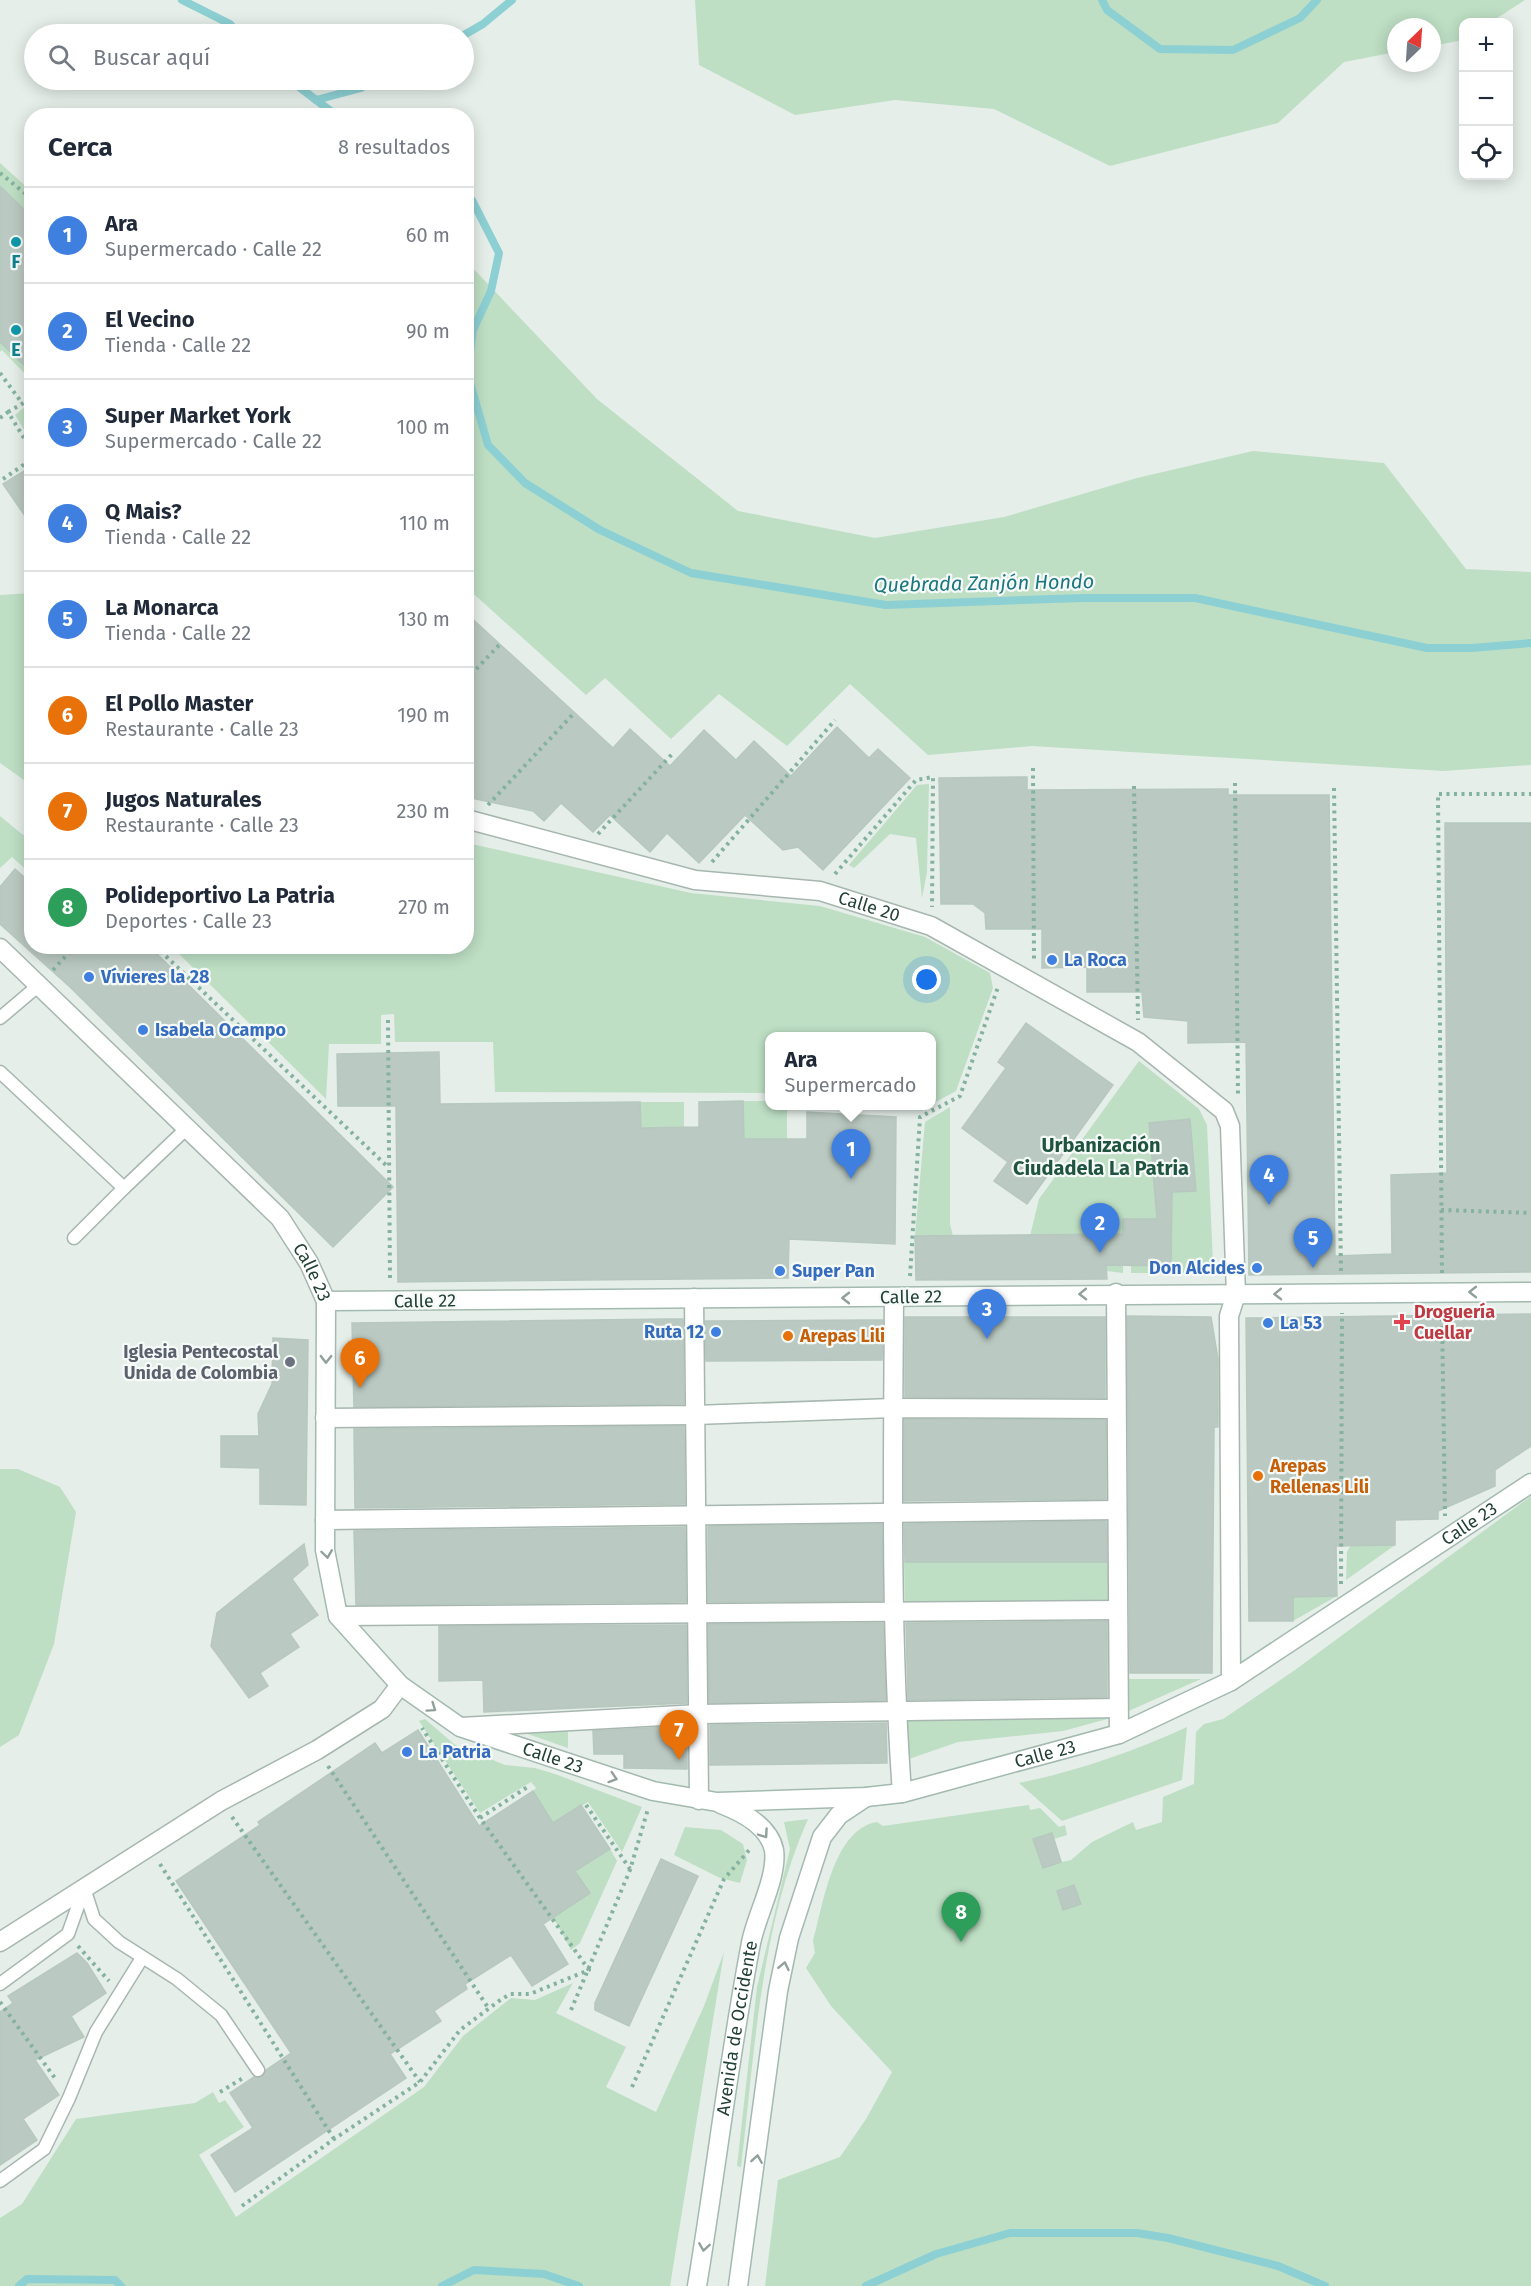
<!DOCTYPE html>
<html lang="es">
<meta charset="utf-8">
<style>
:root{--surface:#fff;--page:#f2f2f3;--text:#1f2937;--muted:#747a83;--line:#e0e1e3;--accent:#0b8043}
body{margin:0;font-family:"Fira Sans",sans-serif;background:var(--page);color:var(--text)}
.controls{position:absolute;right:18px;top:18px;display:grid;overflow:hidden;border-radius:12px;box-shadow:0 3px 15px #0003}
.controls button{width:54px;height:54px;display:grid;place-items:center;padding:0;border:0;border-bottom:2px solid var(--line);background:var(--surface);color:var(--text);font:30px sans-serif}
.compass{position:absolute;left:1387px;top:18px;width:54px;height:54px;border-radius:50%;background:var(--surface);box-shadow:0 3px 15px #0003;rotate:25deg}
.you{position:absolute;left:927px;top:980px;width:21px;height:21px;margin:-15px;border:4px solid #fff;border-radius:50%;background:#1a73e8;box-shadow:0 0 0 9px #1a73e833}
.badge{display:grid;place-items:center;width:39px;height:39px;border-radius:50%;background:var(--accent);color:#fff;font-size:20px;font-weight:700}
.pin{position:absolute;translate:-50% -50px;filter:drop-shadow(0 2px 3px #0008)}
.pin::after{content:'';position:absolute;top:32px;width:21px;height:18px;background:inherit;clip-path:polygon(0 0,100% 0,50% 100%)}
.popup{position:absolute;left:765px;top:1032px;width:171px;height:78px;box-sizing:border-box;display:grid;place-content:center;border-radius:12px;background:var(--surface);filter:drop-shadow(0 2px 4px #0005);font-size:20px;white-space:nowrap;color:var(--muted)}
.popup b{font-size:22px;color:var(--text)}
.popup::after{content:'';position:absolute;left:50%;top:100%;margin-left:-12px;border:12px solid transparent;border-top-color:var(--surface)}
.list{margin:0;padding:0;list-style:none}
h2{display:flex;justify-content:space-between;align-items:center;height:78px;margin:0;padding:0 24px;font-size:26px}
h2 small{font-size:20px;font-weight:400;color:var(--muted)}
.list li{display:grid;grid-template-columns:39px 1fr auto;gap:18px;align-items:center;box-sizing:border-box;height:96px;padding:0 24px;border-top:2px solid var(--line)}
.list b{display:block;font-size:22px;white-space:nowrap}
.list p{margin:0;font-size:20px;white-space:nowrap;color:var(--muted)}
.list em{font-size:20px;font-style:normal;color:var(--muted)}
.icon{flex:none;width:33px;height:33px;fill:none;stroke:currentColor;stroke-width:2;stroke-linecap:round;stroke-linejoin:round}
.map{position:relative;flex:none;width:1531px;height:2286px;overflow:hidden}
.search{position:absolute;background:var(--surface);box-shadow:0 3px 15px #0003;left:24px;top:24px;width:450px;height:66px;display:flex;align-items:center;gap:15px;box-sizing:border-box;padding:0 21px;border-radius:33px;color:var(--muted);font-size:22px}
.panel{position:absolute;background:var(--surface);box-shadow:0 3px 15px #0003;left:24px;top:108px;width:450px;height:846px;border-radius:24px}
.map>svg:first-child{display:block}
.green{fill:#bedfc4}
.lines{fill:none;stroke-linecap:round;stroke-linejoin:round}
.stream{stroke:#8dd0d4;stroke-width:8}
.building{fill:#bac9c2;stroke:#b7c8bf;stroke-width:1.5}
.service-casing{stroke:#a7b7b0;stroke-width:15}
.pedestrian-casing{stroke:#a7b7b0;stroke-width:21}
.minor-casing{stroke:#a7b7b0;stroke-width:21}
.tertiary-casing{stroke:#a7b7b0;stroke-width:21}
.secondary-casing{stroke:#a3bab0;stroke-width:21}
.path{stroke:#85b29f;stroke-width:4;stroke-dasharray:3 4.5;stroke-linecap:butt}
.service{stroke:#fff;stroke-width:12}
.pedestrian{stroke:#fff;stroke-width:18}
.minor{stroke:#fff;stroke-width:18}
.tertiary{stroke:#fff;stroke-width:18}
.secondary{stroke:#fff;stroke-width:18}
.oneway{stroke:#91a09a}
.culture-dot{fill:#0f9aa8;stroke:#f6faf8;stroke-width:2}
.shop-dot{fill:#3f7fe0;stroke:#f6faf8;stroke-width:2}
.health-dot{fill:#e0444e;stroke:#f6faf8;stroke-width:2}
.food-dot{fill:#e8710a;stroke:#f6faf8;stroke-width:2}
.worship-dot{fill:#6b7280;stroke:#f6faf8;stroke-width:2}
.labels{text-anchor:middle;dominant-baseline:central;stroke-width:4.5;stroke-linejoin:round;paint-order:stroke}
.culture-label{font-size:18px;font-weight:bold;fill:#0d838f;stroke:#f6faf8}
.street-label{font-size:18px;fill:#234136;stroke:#f6faf8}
.shop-label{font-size:18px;font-weight:bold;fill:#366cbe;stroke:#f6faf8;text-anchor:start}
.health-label{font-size:18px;font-weight:bold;fill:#be3a42;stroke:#f6faf8;text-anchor:start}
.food-label{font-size:18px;font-weight:bold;fill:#c56008;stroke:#f6faf8;text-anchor:start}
.worship-label{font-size:18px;font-weight:bold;fill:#5b616d;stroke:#f6faf8;text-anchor:end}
.water-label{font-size:20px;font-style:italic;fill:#1c787f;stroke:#f6faf8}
.neighbourhood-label{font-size:20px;font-weight:bold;fill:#1f5441;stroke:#f6faf8}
</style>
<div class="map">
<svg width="1531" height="2286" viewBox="0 0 1531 2286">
<rect width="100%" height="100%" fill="#e5eee9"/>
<g class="green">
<polygon points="695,0 1525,0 1491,22 1464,22 1463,40 1432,46 1432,27 1396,27 1396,52 1344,62 1278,123 1110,166 994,109 895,100 795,115 699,65"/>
<polygon points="0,163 31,191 31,217 0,185"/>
<polygon points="467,262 597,399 738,511 875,538 1004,517 1137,478 1253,451 1384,463 1466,569 1531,572 1531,765 1443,771 1032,746 928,755 850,684 787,746 719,694 671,739 605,678 586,695 467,588"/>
<polygon points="0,342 8,350 15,344 26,355 20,362 31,373 31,380 2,350 0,352"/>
<polygon points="31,402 31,441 15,415"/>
<polygon points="31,593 32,593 31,785 0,763 0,595"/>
<polygon points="929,784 927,872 922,898 916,838 890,834 854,868 849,865 917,785"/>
<polygon points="0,816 23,835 31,830 31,874 12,857 0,868"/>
<polygon points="467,843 691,893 820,906 925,937 990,973 993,988 956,1091 932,1104 932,1036 770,1036 770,1093 495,1092 493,1042 395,1042 394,1014 381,1015 381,1044 329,1044 326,1099 172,947 466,946"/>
<polygon points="1139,1061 1199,1109 1207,1125 1213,1264 1208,1273 1131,1273 1131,1265 1171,1219 1123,1219 1123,1273 1107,1271 1106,1234 1030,1236 1039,1199"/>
<polygon points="743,1101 770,1101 770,1106 787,1106 787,1139 744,1139"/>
<polygon points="640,1102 684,1102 684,1128 641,1128"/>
<polygon points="950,1107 950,1224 953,1236 915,1236 925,1122"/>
<polygon points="0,1469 18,1469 60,1487 76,1512 54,1644 19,1735 0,1747"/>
<path d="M1531,1496v790h-766l13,-106 62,-23 26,-38 26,-47 -61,-66 -25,-38 9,-15 -2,-12c10,-35 20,-112 64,-119l6,4 146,-21 1,5 10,-2 19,19 6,-2 2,10 -13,4 8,23 9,-2 21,-18 41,-20 3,8 26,-8 1,-25 31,-13 2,-52 8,-8 19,-5 72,-49z"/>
<polygon points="1351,1545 1395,1545 1346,1580 1347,1552"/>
<polygon points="904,1562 1108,1562 1108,1605 905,1605"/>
<polygon points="1337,1596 1293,1621 1293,1597"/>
<polygon points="1123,1679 1201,1679 1124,1713"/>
<polygon points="1111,1712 1111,1718 1063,1731 958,1742 903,1761 902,1716"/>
<polygon points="425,1719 454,1744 505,1765 535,1768 555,1774 642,1807 622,1852 588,1802 553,1823 533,1791 536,1788 531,1782 480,1813 419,1721"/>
<path d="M1187,1727l-5,53 -120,41 -43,-38c59,-12 113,-31 168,-56z"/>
<polygon points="568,1730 568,1748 519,1731"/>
<path d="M808,1819c-48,108 -53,232 -67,348l-4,-1 20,-179 33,-138 -6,-27z"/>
<polygon points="685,1827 721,1830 743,1844 747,1860 740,1883 720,1878 674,1855"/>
<polygon points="610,1849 617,1861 580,1943 571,1950 553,1917 590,1893 576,1871"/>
<polygon points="724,1952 670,2286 0,2286 0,2218 22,2204 76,2119 195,2103 213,2092 219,2103 225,2100 244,2127 199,2155 236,2217 424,2087 463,2036 511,1998 535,2000 573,1983 556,2013 626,2047 606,2087 656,2112 704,2006"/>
</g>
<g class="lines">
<g class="stream">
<polyline points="182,0 230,24 238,34"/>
<polyline points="1102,0 1107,10 1160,49 1233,50 1300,18 1317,0"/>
<polyline points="464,35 483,24 512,0"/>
<polyline points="290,80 337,116"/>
<polyline points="316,100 361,88 377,80"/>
<polyline points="466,196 472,200 499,253 491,291 473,330 467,372 488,445 525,483 600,530 691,573 886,605 1082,598 1195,598 1427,648 1472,648 1531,643"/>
<polyline points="19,2286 27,2279 115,2280 121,2286"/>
<polyline points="442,2286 474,2270 544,2274 579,2286"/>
<polyline points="866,2286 936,2254 1010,2233 1137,2233 1168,2238 1278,2266 1325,2286"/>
</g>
</g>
<g class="building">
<polygon points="0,186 32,217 32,373 0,342"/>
<polygon points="32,466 32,526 3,484"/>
<polygon points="466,613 613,748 630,729 670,766 704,730 736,760 754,741 791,776 837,727 869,758 878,749 910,778 823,870 798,847 783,850 745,815 699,863 667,833 650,852 610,815 593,832 561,803 544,821 533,811 466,797"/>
<polygon points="1027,777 1027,790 1228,789 1228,795 1329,795 1335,1256 1392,1254 1391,1175 1447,1173 1445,823 1531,823 1531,1272 1249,1275 1246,1042 1188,1043 1188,1021 1144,1017 1142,992 1087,992 1087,967 1042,968 1042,929 986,929 985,913 973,904 941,904 939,778"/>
<polygon points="15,869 32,884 32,946 149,946 393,1187 333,1247 70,987 0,924 0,887"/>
<polygon points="1026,1023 1113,1085 1027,1204 994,1181 1008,1162 962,1128 1006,1068 998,1062"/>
<polygon points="439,1052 440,1104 640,1102 641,1128 699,1127 699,1102 743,1101 744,1139 807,1139 807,1112 896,1117 895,1244 789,1239 788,1278 398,1282 396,1106 338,1106 337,1054"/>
<polygon points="1190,1119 1196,1191 1172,1192 1171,1266 1106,1265 1107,1279 916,1280 915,1236 1123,1234 1123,1219 1157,1219 1149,1123"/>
<polygon points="1531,1314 1531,1446 1495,1470 1495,1486 1438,1511 1438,1519 1395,1520 1395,1545 1336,1546 1337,1596 1293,1597 1293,1621 1249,1621 1246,1318"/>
<polygon points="1127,1316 1211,1317 1218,1359 1218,1427 1214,1427 1212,1673 1130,1673"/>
<polygon points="905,1317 1105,1317 1105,1398 905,1397"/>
<polygon points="671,1319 683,1319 684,1404 354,1407 352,1323"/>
<polygon points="865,1320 883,1320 882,1360 706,1361 705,1321"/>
<polygon points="273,1338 308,1340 306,1505 260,1504 260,1468 221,1467 221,1436 259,1436 258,1414 272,1384"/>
<polygon points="904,1419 1106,1420 1106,1499 904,1501"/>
<polygon points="684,1426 685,1504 355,1508 354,1429"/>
<polygon points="1106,1521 1107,1562 905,1562 904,1524"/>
<polygon points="882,1524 883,1601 708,1602 708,1526"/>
<polygon points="685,1527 686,1602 356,1605 354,1531"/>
<polygon points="304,1544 308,1565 292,1579 318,1615 290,1634 299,1647 260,1673 268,1686 249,1698 211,1646 217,1613"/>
<polygon points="1107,1621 1107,1697 908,1700 906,1623"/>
<polygon points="883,1623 886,1700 709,1703 708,1624"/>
<polygon points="686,1625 687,1703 484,1712 483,1680 439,1681 439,1626"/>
<polygon points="886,1723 887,1763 710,1765 710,1725"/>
<polygon points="687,1726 687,1769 624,1768 624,1754 594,1754 593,1731"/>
<polygon points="418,1730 479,1826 533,1791 553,1823 581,1805 610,1849 575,1871 590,1893 543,1924 568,1964 532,1986 511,1955 465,1984 467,1989 434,2011 441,2021 390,2054 406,2078 235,2192 211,2155 253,2128 230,2093 254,2077 262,2077 266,2070 291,2053 176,1881 260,1825 258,1822 375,1743 382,1753"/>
<polygon points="1052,1833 1061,1862 1043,1868 1033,1839"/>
<polygon points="661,1859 698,1876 629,2026 595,2010 595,2003"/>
<polygon points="1074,1885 1081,1904 1063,1910 1057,1891"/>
<polygon points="77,1953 87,1963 106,1993 71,2016 84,2037 35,2060 59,2095 23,2119 37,2140 0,2165 0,2012 13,2003 8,1996"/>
</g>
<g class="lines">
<defs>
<g id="service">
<polyline points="0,1018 39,985"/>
<polyline points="0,1072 124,1188 187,1128"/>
<polyline points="74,1238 124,1188"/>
<polyline points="84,1888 94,1919 119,1942 177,1979 221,2015 258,2070"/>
<polyline points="0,1984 68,1934 84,1889"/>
<polyline points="0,2181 44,2149 69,2098 96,2032 142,1958"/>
</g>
<g id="pedestrian">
<polyline points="1116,1293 1119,1734"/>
<path d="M894,1297c-1,165 -4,331 8,496"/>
<polyline points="694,1298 699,1800"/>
<polyline points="325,1418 695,1415 893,1408 1116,1409"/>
<polyline points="325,1520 1117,1510"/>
<polyline points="338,1616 1117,1610"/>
<polyline points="461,1727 699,1714 1118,1708"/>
</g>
<g id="minor">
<path id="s1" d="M466,819l229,61 125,11 111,35 207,116 86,69 6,15 6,168"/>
<path id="s2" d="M0,948l280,270 29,45 17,38"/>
</g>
<g id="tertiary">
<polyline points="1231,1681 1229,1316 1236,1294"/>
<polyline points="0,1942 221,1801 317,1750 382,1709 400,1685"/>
</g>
<g id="secondary">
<path id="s3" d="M1531,1292l-1205,9 -1,249 13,66 62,69 60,42 193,64 64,11 149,-5 36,-4 217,-59 112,-53 300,-198"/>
<path id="s4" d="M697,2286c19,-114 32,-229 54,-343 5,-27 27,-66 23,-93 -5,-24 -32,-38 -53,-46"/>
<polyline points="738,2286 778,1991 789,1938 822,1837 839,1815 866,1797"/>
</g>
</defs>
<use href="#service" class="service-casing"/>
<use href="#pedestrian" class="pedestrian-casing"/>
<use href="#minor" class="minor-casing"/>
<use href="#tertiary" class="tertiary-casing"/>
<use href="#secondary" class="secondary-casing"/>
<g class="path">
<polyline points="0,173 32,199"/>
<polyline points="0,373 22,403"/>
<polyline points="8,412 32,398"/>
<polyline points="0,418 8,412 32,451"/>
<polyline points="3,479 32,459"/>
<polyline points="466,680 500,644"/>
<polyline points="1033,768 1034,961"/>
<polyline points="1235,783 1238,1097"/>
<polyline points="1134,786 1138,1020"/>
<polyline points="1334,788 1341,1272"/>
<polyline points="488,805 575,712"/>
<polyline points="598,834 674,752"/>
<polyline points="712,862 835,720"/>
<polyline points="835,874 916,780 933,777 932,907"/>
<polyline points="155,946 389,1168"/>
<polyline points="53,970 75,946"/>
<polyline points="388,1020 390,1280"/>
<polyline points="1441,1210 1531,1213"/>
<polyline points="1442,1273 1438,794 1531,794"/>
<polyline points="910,1276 920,1117 960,1096 998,987"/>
<polyline points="1442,1311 1445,1516"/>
<polyline points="1341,1584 1342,1313"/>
<polyline points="328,1766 489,2009"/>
<polyline points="586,1805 630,1869"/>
<polyline points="232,1817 420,2082"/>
<polyline points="480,1818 529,1786"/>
<polyline points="160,1864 334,2139"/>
<polyline points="78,1946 109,1981"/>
<polyline points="0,2002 57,2081"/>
<polyline points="571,2010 630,1870 648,1809"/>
<polyline points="632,2087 724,1879 751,1848"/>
<polyline points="220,2092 243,2078"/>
<polyline points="242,2206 334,2139 420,2082 460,2030 499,2001 510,1994 530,1994 589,1970 480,1818 422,1728"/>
</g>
<use href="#service" class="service"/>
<use href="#pedestrian" class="pedestrian"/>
<use href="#minor" class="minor"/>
<use href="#tertiary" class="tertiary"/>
<use href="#secondary" class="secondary"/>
</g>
<defs><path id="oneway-chevron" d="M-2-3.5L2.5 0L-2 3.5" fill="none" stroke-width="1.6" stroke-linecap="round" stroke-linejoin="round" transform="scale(1.5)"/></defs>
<g class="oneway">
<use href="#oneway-chevron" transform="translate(1473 1292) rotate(180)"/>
<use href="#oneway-chevron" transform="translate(1083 1294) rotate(179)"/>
<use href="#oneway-chevron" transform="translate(1278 1294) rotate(179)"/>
<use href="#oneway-chevron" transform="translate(846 1298) rotate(180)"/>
<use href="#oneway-chevron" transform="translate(326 1359) rotate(91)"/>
<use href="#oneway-chevron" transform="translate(327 1554) rotate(82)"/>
<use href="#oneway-chevron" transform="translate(432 1708) rotate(35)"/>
<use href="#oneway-chevron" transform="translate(613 1778) rotate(18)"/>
<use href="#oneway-chevron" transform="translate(764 1834) rotate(55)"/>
<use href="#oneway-chevron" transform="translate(784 1966) rotate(-78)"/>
<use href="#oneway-chevron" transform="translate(757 2159) rotate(-81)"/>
<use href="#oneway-chevron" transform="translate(704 2247) rotate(99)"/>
</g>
<g class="culture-dot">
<circle cx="16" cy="242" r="6"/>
<circle cx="16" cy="330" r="6"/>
</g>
<g class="shop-dot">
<circle cx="1052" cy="960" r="6"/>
<circle cx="89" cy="977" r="6"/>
<circle cx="143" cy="1030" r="6"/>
<circle cx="1257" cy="1268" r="6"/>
<circle cx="780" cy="1271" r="6"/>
<circle cx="1268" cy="1323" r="6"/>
<circle cx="716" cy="1332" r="6"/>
<circle cx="407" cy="1752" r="6"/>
</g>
<path class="health-dot" d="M1399 1313h6v6h6v6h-6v6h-6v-6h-6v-6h6z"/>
<g class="food-dot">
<circle cx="788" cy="1336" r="6"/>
<circle cx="1258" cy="1476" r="6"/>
</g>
<circle class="worship-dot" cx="290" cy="1362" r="6"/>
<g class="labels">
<g class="culture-label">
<text x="16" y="262">F</text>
<text x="16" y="350">E</text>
</g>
<g class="street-label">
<text stroke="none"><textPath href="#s1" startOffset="414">Calle 20</textPath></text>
<text stroke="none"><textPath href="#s2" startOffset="452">Calle 23</textPath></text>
<text transform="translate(911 1297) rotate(-1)">Calle 22</text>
<text transform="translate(425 1301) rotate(-1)">Calle 22</text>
<text stroke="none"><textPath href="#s3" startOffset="2775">Calle 23</textPath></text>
<text stroke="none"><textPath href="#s3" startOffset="2289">Calle 23</textPath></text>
<text stroke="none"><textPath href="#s3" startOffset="1785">Calle 23</textPath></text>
<text stroke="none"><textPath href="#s4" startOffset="261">Avenida de Occidente</textPath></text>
</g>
<g class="shop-label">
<text x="1064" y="960">La Roca</text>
<text x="101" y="977">Vívieres la 28</text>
<text x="155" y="1030">Isabela Ocampo</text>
<text x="1245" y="1268" text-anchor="end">Don Alcides</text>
<text x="792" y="1271">Super Pan</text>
<text x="1280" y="1323">La 53</text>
<text x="704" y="1332" text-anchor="end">Ruta 12</text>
<text x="419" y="1752">La Patria</text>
</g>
<g class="health-label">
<text x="1414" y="1312">Droguería<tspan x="1414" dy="21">Cuellar</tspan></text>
</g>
<g class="food-label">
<text x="800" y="1336">Arepas Lili</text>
<text x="1270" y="1466">Arepas<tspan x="1270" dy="21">Rellenas Lili</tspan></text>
</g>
<g class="worship-label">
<text x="278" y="1352">Iglesia Pentecostal<tspan x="278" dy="21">Unida de Colombia</tspan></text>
</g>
<g class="water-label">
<text transform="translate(984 583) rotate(-1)">Quebrada Zanjón Hondo</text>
</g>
<g class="neighbourhood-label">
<text x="1101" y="1145">Urbanización<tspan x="1101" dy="23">Ciudadela La Patria</tspan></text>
</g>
</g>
</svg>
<div class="controls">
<button>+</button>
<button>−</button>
<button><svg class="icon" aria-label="locate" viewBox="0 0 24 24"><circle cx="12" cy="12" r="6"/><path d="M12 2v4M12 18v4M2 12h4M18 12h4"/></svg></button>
</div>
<svg class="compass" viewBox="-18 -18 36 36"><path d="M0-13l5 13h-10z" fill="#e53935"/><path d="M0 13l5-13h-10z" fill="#747a83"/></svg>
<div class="you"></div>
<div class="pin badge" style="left:851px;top:1179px;background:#3f7fe0">1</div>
<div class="popup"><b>Ara</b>Supermercado</div>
<div class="pin badge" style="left:1100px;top:1253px;background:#3f7fe0">2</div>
<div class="pin badge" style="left:987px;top:1339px;background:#3f7fe0">3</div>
<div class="pin badge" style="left:1269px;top:1205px;background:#3f7fe0">4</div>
<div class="pin badge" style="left:1313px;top:1268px;background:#3f7fe0">5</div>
<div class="pin badge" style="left:360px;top:1388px;background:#e8710a">6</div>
<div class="pin badge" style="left:679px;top:1760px;background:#e8710a">7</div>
<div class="pin badge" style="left:961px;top:1942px;background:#2e9e5b">8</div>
<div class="search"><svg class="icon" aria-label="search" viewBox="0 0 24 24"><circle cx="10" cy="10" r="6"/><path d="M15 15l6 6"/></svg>Buscar aquí</div>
<section class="panel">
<h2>Cerca<small>8 resultados</small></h2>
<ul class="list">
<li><span class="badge" style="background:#3f7fe0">1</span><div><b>Ara</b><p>Supermercado · Calle 22</p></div><em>60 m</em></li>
<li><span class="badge" style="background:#3f7fe0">2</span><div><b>El Vecino</b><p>Tienda · Calle 22</p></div><em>90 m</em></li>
<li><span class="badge" style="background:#3f7fe0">3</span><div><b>Super Market York</b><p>Supermercado · Calle 22</p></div><em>100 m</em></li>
<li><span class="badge" style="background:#3f7fe0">4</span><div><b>Q Mais?</b><p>Tienda · Calle 22</p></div><em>110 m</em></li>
<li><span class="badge" style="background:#3f7fe0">5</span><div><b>La Monarca</b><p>Tienda · Calle 22</p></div><em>130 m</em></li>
<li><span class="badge" style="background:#e8710a">6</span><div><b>El Pollo Master</b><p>Restaurante · Calle 23</p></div><em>190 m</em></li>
<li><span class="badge" style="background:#e8710a">7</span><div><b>Jugos Naturales</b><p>Restaurante · Calle 23</p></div><em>230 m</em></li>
<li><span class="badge" style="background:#2e9e5b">8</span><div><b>Polideportivo La Patria</b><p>Deportes · Calle 23</p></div><em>270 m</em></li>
</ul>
</section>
</div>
